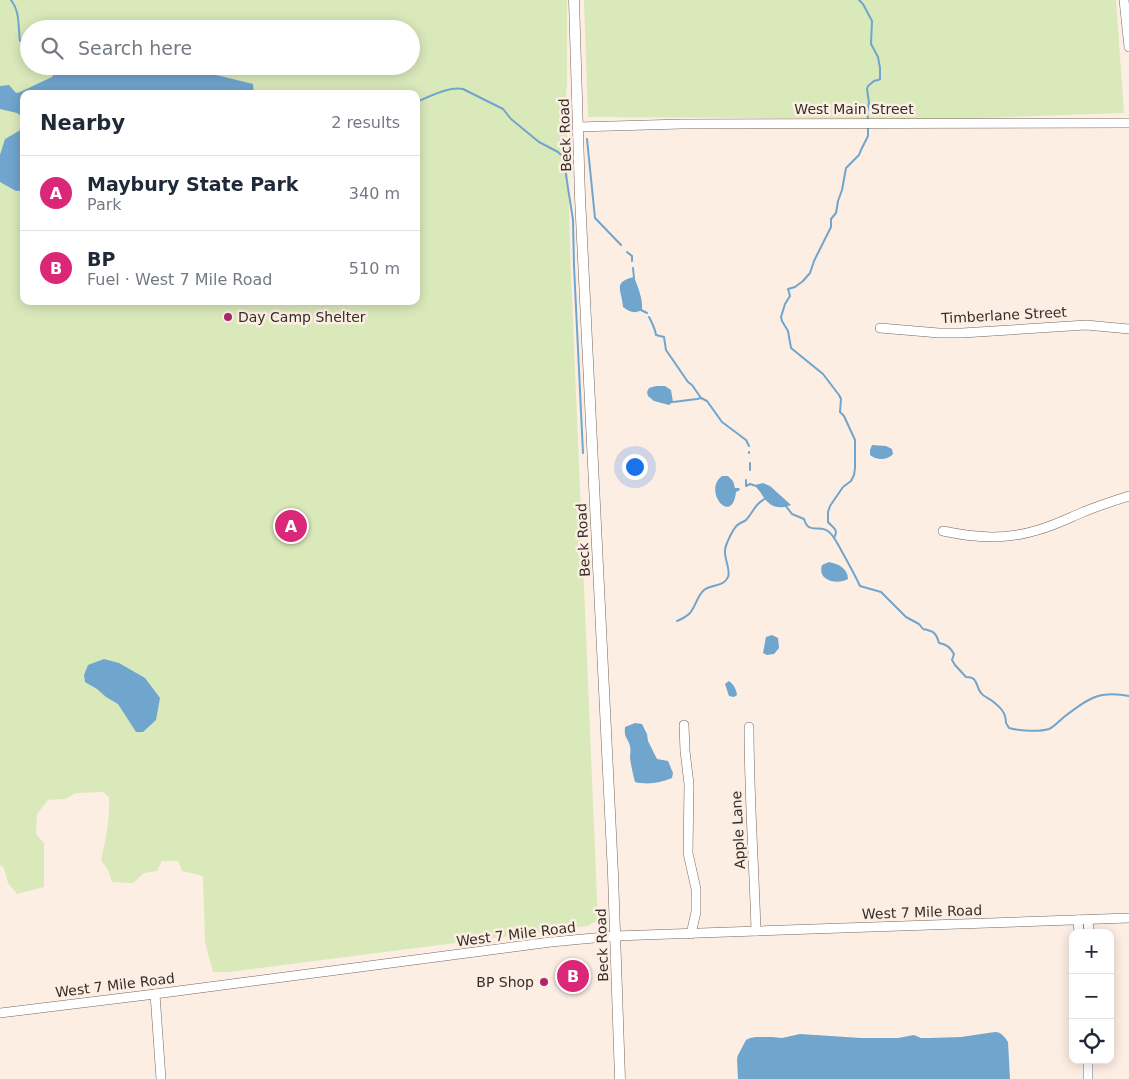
<!DOCTYPE html>
<meta charset="utf-8">
<style>
:root{--surface:#fff;--page:#f6f6f7;--text:#1f2937;--muted:#747a83;--line:#e0e1e3;--accent:#db2777}
body{margin:0;font-family:"DejaVu Sans",sans-serif;background:var(--page);color:var(--text)}
.controls{position:absolute;right:15px;bottom:15px;display:grid;overflow:hidden;border-radius:10px;box-shadow:0 2px 12px #0003}
.controls button{width:45px;height:45px;display:grid;place-items:center;padding:0;border:0;border-bottom:1px solid var(--line);background:var(--surface);color:var(--text);font:25px sans-serif}
.you{position:absolute;left:634px;top:466px;width:18px;height:18px;margin:-12px;border:4px solid #fff;border-radius:50%;background:#1a73e8;box-shadow:0 0 0 8px #1a73e833}
.badge{display:grid;place-items:center;width:32px;height:32px;border-radius:50%;background:var(--accent);color:#fff;font-size:16px;font-weight:700}
.pin{position:absolute;translate:-50% -50%;border:2px solid #fff;box-shadow:0 1px 5px #0006}
.list{margin:0;padding:0;list-style:none}
h2{display:flex;justify-content:space-between;align-items:center;height:65px;margin:0;padding:0 20px;font-size:21px}
h2 small{font-size:16px;font-weight:400;color:var(--muted)}
.list li{display:grid;grid-template-columns:32px 1fr auto;gap:15px;align-items:center;box-sizing:border-box;height:75px;padding:0 20px;border-top:1px solid var(--line)}
.list b{display:block;font-size:19px;white-space:nowrap}
.list p{margin:0;font-size:16px;white-space:nowrap;color:var(--muted)}
.list em{font-size:16px;font-style:normal;color:var(--muted)}
.icon{flex:none;width:28px;height:28px;fill:none;stroke:currentColor;stroke-width:2;stroke-linecap:round;stroke-linejoin:round}
.map{position:relative;flex:none;width:1129px;height:1079px;overflow:hidden}
.search{position:absolute;background:var(--surface);box-shadow:0 2px 12px #0003;left:20px;top:20px;width:400px;height:55px;display:flex;align-items:center;gap:12px;box-sizing:border-box;padding:0 18px;border-radius:28px;color:var(--muted);font-size:19px}
.panel{position:absolute;background:var(--surface);box-shadow:0 2px 12px #0003;left:20px;top:90px;width:400px;height:215px;border-radius:10px}
.map>svg:first-child{display:block}
.green{fill:#dae9ba;fill-rule:evenodd}
.water{fill:#70a5cd}
.lines{fill:none;stroke-linecap:round;stroke-linejoin:round}
.stream{stroke:#70a5cd;stroke-width:2}
.minor-casing{stroke:#76665c;stroke-width:10}
.major-casing{stroke:#76665c;stroke-width:11}
.minor{stroke:#fff;stroke-width:9}
.major{stroke:#fff;stroke-width:10}
.poi-dot{fill:#ad266c;stroke:#fdeee4;stroke-width:2}
.labels{text-anchor:middle;dominant-baseline:central;stroke-width:5;stroke-linejoin:round;paint-order:stroke}
.street-label{font-size:14px;fill:#352e29;stroke:#fdeee4}
.poi-label{font-size:14px;fill:#352e29;stroke:#fdeee4;text-anchor:start}
</style>
<div class="map">
<svg width="1129" height="1079" viewBox="0 0 1129 1079">
<rect width="100%" height="100%" fill="#fdeee4"/>
<g class="green">
<path d="M0,0h567v85l-1,6 4,157 28,674 -6,1 -4,3 -360,46h-15l-8,-30 -2,-66 -21,-5 -4,-10h-16l-5,10 -13,2 -11,10 -21,-1 -4,-12 -7,-10c5,-21 9,-42 8,-63l-6,-5 -27,1 -11,6 -17,1 -11,14 -1,20 8,9v44l-27,7 -9,-11 -4,-15 -4,-3zM29,29h382v37h-382zM24,94h392v207h-392z"/>
<polygon points="584,0 1116,0 1124,113 955,119 588,117"/>
</g>
<g class="water">
<polygon points="55,66 195,66 204,72 253,84 254,94 24,94 24,118 17,113 0,109 0,86 9,85 16,93 20,92 52,77 55,72"/>
<polygon points="24,128 24,190 16,191 0,182 0,155 5,139"/>
<path d="M634,277c4,11 9,21 8,33 -8,4 -12,2 -19,-3 -1,-17 -11,-25 11,-30z"/>
<polygon points="656,386 665,386 671,390 673,402 669,405 654,401 648,396 647,392 649,388"/>
<path d="M872,445l14,1 6,3 1,5c-5,6 -16,7 -23,1v-5z"/>
<path d="M722,476h6l5,5 2,7h4l1,2 -4,2c-4,35 -34,-1 -14,-16z"/>
<path d="M763,483l7,3 21,19c-14,5 -21,2 -29,-10 -2,-4 -5,-6 -7,-10z"/>
<path d="M829,562c10,2 19,7 19,17 -11,6 -31,2 -26,-14z"/>
<polygon points="772,635 778,638 779,648 774,654 767,655 763,653 766,637"/>
<polygon points="104,659 119,663 145,678 160,698 156,720 143,732 136,732 118,704 106,697 97,689 85,682 84,675 88,665"/>
<path d="M729,681c5,4 7,8 8,14l-3,2 -5,-1 -4,-12z"/>
<path d="M635,723l7,1 5,10 1,7 9,18 11,2 5,12 -1,5c-12,5 -24,7 -37,4 -2,-7 -4,-17 -5,-24 0,-4 1,-8 0,-12 -3,-10 -6,-7 -5,-19z"/>
<path d="M995,1032c6,0 10,5 13,10l2,37h-272l-1,-20 1,-4 8,-15 4,-2 6,-1h16l10,1 18,-4 61,4h37l16,-3 7,3h8l32,-1z"/>
</g>
<g class="lines">
<g class="stream">
<path d="M11,0c9,11 7,26 9,41"/>
<polyline points="859,0 863,4 872,21 871,44 878,57 880,68 880,79 878,80 874,81 868,86 867,89 869,103 867,112 868,121"/>
<path d="M416,102c13,-5 33,-16 47,-13l40,20 8,10 28,23 19,10 7,7 1,16 7,45 1,46 9,187"/>
<polyline points="587,139 595,218 621,245"/>
<polyline points="627,252 632,256 632,261"/>
<polyline points="633,268 634,278"/>
<polyline points="641,310 647,313"/>
<path d="M649,317c3,6 6,11 7,18l8,2 2,13 22,32 4,3 9,13 6,3 15,21 24,18 3,6"/>
<polyline points="673,402 697,399 701,398"/>
<polyline points="749,453 749,452"/>
<polyline points="750,470 750,463"/>
<polyline points="746,480 746,486 750,484 756,486"/>
<path d="M785,505l7,9 12,5c5,17 16,4 25,13 5,4 8,11 11,16 7,13 14,25 20,38l21,6 25,25 13,7 4,5c10,2 13,3 16,14 7,1 12,5 15,11l-2,6 3,5 11,12c13,0 9,9 15,16 3,4 7,5 10,7 9,7 15,12 15,23l3,5c10,3 30,4 40,1 6,-3 10,-8 15,-12 23,-18 35,-27 65,-21"/>
<path d="M834,538c5,-9 -1,-10 -6,-16v-10l2,-6 13,-19 8,-6 3,-6 1,-7v-28l-11,-24 -4,-4 1,-13 -2,-4 -16,-21 -32,-26 -3,-17 -6,-10 -1,-4 4,-13 5,-8 -2,-7 7,-2 8,-6 7,-8 4,-12 17,-34v-8l5,-6 2,-12 4,-11 4,-22 13,-13 2,-5 7,-14v-10"/>
<path d="M677,621c5,-2 10,-5 13,-8 6,-7 7,-17 14,-23 7,-6 20,-3 24,-13 3,-7 -4,-19 -3,-26 0,-6 9,-25 14,-27 2,-2 5,-2 7,-4 9,-10 7,-14 20,-22"/>
</g>
<defs>
<g id="minor">
<polyline points="1124,0 1129,47"/>
<polyline points="578,127 682,124 1129,123"/>
<polyline points="880,328 939,333 962,333 1086,325 1129,329"/>
<path d="M943,531c33,7 63,9 95,-1 15,-4 29,-11 43,-17 16,-7 32,-12 48,-17"/>
<polyline points="684,725 685,751 689,784 688,853 696,889 696,912 691,934"/>
<path d="M749,727c0,68 5,136 7,204"/>
<polyline points="1078,920 1079,933"/>
<polyline points="1088,920 1089,933"/>
<polyline points="155,994 161,1079"/>
<polyline points="0,1013 155,994 551,942 615,936 1129,918"/>
<polyline points="1088,1060 1088,1079"/>
</g>
<polyline id="major" points="574,0 580,197 613,874 620,1079"/>
</defs>
<use href="#minor" class="minor-casing"/>
<use href="#major" class="major-casing"/>
<use href="#minor" class="minor"/>
<use href="#major" class="major"/>
</g>
<g class="poi-dot">
<circle cx="228" cy="317" r="5"/>
<circle cx="544" cy="982" r="5"/>
</g>
<g class="labels">
<g class="street-label">
<text x="854" y="109">West Main Street</text>
<text transform="translate(565 135) rotate(-92)">Beck Road</text>
<text transform="translate(1004 315) rotate(-3)">Timberlane Street</text>
<text transform="translate(583 540) rotate(-93)">Beck Road</text>
<text transform="translate(738 830) rotate(-93)">Apple Lane</text>
<text transform="translate(922 912) rotate(-2)">West 7 Mile Road</text>
<text transform="translate(516 934) rotate(-7)">West 7 Mile Road</text>
<text transform="translate(602 945) rotate(-92)">Beck Road</text>
<text transform="translate(115 985) rotate(-7)">West 7 Mile Road</text>
</g>
<g class="poi-label">
<text x="238" y="317">Day Camp Shelter</text>
<text x="534" y="982" text-anchor="end">BP Shop</text>
</g>
</g>
</svg>
<div class="controls">
<button>+</button>
<button>−</button>
<button><svg class="icon" aria-label="locate" viewBox="0 0 24 24"><circle cx="12" cy="12" r="6"/><path d="M12 2v4M12 18v4M2 12h4M18 12h4"/></svg></button>
</div>
<div class="you"></div>
<div class="pin badge" style="left:291px;top:526px">A</div>
<div class="pin badge" style="left:573px;top:976px">B</div>
<div class="search"><svg class="icon" aria-label="search" viewBox="0 0 24 24"><circle cx="10" cy="10" r="6"/><path d="M15 15l6 6"/></svg>Search here</div>
<section class="panel">
<h2>Nearby<small>2 results</small></h2>
<ul class="list">
<li><span class="badge">A</span><div><b>Maybury State Park</b><p>Park</p></div><em>340 m</em></li>
<li><span class="badge">B</span><div><b>BP</b><p>Fuel · West 7 Mile Road</p></div><em>510 m</em></li>
</ul>
</section>
</div>
